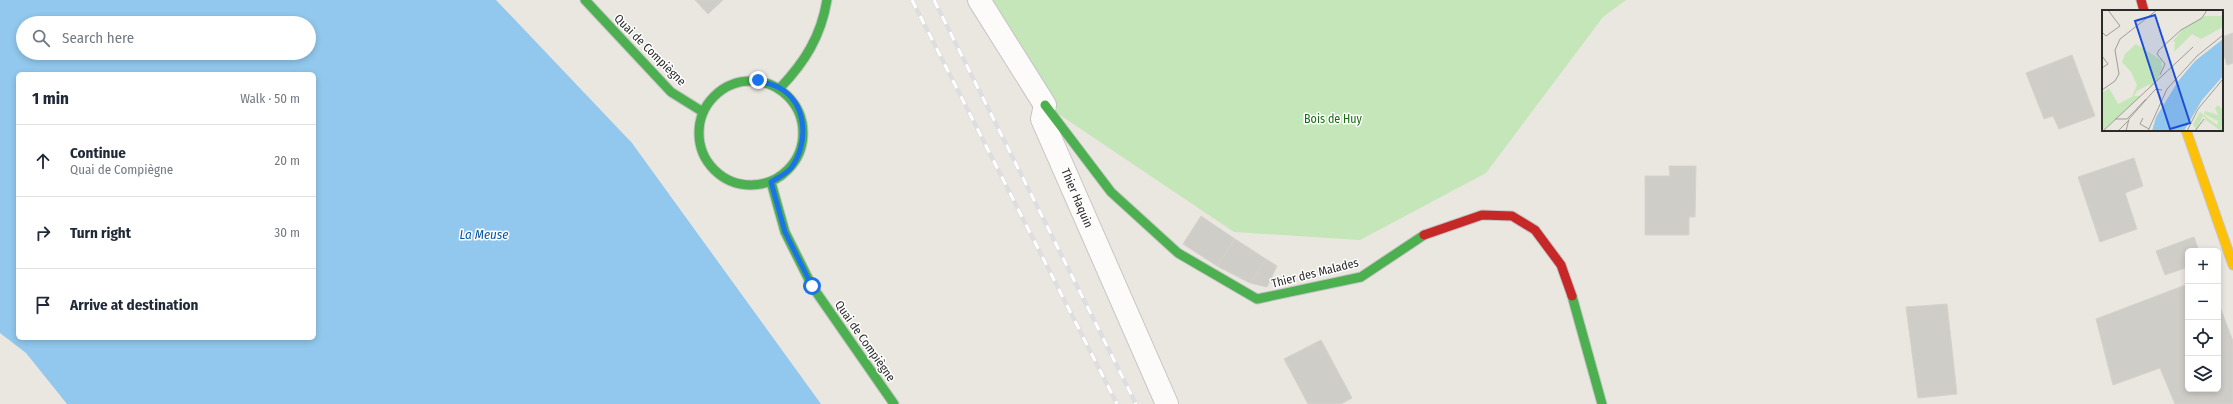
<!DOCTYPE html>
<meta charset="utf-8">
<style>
:root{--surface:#fff;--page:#f2f2f3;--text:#1f2937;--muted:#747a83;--line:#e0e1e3}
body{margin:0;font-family:"Fira Sans Condensed",sans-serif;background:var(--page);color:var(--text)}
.controls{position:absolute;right:12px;bottom:12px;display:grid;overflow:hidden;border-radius:6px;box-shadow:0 2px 6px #0003}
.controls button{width:36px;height:36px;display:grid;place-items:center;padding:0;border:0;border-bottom:1px solid var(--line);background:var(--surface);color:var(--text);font:20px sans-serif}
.stop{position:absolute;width:12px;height:12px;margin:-9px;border:3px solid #1a73e8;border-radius:50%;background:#fff}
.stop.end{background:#1a73e8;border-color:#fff;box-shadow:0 1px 4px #0008}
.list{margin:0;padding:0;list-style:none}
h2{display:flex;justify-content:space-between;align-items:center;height:52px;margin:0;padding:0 16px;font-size:17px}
h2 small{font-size:13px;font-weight:400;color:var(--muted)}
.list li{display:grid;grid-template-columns:26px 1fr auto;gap:12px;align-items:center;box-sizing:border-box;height:72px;padding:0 16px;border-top:1px solid var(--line)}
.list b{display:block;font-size:15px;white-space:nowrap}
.list p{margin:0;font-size:13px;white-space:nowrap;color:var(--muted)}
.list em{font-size:13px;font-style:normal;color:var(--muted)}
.icon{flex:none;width:22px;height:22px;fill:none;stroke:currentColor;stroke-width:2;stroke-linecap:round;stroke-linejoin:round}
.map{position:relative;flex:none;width:2233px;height:404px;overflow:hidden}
.search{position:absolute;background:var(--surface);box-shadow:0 2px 6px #0003;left:16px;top:16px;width:300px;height:44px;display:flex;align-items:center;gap:10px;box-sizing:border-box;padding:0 14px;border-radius:22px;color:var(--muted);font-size:15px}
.panel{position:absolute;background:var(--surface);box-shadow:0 2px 6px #0003;left:16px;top:72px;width:300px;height:268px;border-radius:6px}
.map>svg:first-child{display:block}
.green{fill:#c5e6b8}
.water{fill:#92c8ed;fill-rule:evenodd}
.building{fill:#cecdc7;stroke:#d5d2cc}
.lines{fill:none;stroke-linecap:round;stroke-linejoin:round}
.street-casing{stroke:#c7c6c5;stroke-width:24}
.fast-casing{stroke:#c7c6c5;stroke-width:11}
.slow-casing{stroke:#c7c6c5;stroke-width:11}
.jam-casing{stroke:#c7c6c5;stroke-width:11}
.street{stroke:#fcfbfa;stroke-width:22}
.fast{stroke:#4caf50;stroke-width:9}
.slow{stroke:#ffc107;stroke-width:9}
.jam{stroke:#c62828;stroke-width:9}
.rail-casing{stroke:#dededf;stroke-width:4.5}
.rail{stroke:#fff;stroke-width:3;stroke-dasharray:9;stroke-linecap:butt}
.route{stroke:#1a73e8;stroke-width:5}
.labels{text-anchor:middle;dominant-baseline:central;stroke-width:3;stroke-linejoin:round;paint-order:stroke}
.street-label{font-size:12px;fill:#2b2b2b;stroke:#fff}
.park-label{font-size:12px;fill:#1c6b18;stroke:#fff}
.water-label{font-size:13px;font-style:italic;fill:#0955a1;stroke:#fff}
.inset-road{fill:none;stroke:#9e9c98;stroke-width:1}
.view{fill:#1d4ed8;fill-opacity:0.15;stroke:#1d4ed8;stroke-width:2}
.inset-edge{fill:none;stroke:#2b2b2b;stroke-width:2}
</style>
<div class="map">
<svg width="2233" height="404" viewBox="0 0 2233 404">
<rect width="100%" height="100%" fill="#eae7e0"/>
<polygon class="green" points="981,0 1626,0 1603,17 1486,173 1360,240 1234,232 1045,105"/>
<path class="water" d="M0,0h496l136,143 189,261h-754l-41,-51 -26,-20zM23,23h286v30h-286zM18,74h296v264h-296z"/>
<g class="building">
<polygon points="695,0 723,0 708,14"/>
<polygon points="2233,33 2233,63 2227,65 2222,49 2222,37"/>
<polygon points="2072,55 2095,116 2059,129 2053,116 2044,119 2026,73"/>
<polygon points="2134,158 2143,186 2125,193 2137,229 2100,242 2078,177"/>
<polygon points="1669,166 1696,166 1695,217 1689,217 1689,235 1645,235 1645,176 1670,176"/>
<polygon points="1201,216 1235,239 1217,266 1183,244"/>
<polygon points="2194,237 2199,251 2188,251 2188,267 2165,275 2156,251"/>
<polygon points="1235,239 1266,259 1250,283 1217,266"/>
<polygon points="1266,259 1277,266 1267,287 1250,283"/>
<polygon points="2188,284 2188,389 2218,389 2218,302 2233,341 2233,404 2175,404 2160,368 2113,385 2096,319"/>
<polygon points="1947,304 1957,394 1918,398 1906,307"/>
<polygon points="1321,340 1352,398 1341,404 1308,404 1284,359"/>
</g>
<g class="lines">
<defs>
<polyline id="street" points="979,0 1045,105 1042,119 1167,404"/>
<g id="fast">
<polyline points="585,0 671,92 703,112"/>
<circle cx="751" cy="133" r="52"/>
<path d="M780,88c25,-26 41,-52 47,-88"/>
<polyline points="1045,105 1111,192 1178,253 1257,299 1361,277 1424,235"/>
<polyline points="771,182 785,232 812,286 894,404"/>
<polyline points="1572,296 1602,404"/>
</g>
<polyline id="slow" points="2186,130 2233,265"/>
<g id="jam">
<polyline points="2141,0 2144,11"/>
<polyline points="1424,235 1482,215 1512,216 1535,230 1561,265 1572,296"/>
</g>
</defs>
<use href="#street" class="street-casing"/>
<use href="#fast" class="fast-casing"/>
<use href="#slow" class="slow-casing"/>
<use href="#jam" class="jam-casing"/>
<use href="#street" class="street"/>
<use href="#fast" class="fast"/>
<use href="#slow" class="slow"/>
<use href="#jam" class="jam"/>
<defs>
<g id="rail">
<polyline points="912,0 1117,404"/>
<polyline points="934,0 1136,404"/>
</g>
</defs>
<use href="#rail" class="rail-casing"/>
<use href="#rail" class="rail"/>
</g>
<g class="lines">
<path class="route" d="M758,80c7,3 14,4 20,7 30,16 31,57 13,81 -5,6 -14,10 -20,14l14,50 27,54"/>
</g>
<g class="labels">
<g class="street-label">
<text transform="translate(650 50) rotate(45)">Quai de Compiègne</text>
<text transform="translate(1077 198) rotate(67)">Thier Haquin</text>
<text transform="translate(1315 273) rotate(-14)">Thier des Malades</text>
<text transform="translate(865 341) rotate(55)">Quai de Compiègne</text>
</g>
<g class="park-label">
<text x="1333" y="119">Bois de Huy</text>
</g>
<g class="water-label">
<text x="484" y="234">La Meuse</text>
</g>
</g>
<g transform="translate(2102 10)">
<rect width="121" height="121" fill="#eae7e0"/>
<path d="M121,2v15l-22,12 -9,-5 -18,18 1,-10 -2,-1 10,-12 22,-13h16zM34,34l25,16 1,6 -3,11 -9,11v-4l-13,7 -3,5h7l-39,35v-38l7,-5 9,16 14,-7 5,-12 -6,-13 -9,-10 3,-8zM116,95l5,5 -2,21 -15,-11 -5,7 5,-8 -3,-3 -7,14 -3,-6 7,-12 17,13 1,-4 -14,-7 1,-3 13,4 -3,-7z" fill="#c5e6b8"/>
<path d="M121,29v37l-21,24 -18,31h-32l4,-14 23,-37 16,-19z" fill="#92c8ed"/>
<path class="inset-road" d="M0,22l4,4 14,-10 -12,-16M0,46l6,8 -6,4M58,65l5,-11 -8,-10 2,-4 22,-20 21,-12 5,-8M0,80l13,-9 4,-7 -4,-24 5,-11 37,-29M41,108l-3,6 9,5M13,109h12l19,-20M1,121l90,-84M16,121l11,-11M24,121l3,-12 23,-26 4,-4 6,1M46,121l19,-42 30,-33 26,-21M85,121l11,-22 25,-30M93,121l9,-12"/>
<path class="view" d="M53,5l35,108 -20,6 -35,-108z"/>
<rect width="121" height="121" class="inset-edge"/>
</g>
</svg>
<div class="controls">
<button>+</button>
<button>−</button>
<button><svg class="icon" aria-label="locate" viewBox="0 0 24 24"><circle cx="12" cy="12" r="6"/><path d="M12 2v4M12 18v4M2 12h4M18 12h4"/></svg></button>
<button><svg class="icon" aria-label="layers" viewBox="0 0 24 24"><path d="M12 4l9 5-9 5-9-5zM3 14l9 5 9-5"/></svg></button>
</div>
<div class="stop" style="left:812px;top:286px"></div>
<div class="stop end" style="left:758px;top:80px"></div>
<div class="search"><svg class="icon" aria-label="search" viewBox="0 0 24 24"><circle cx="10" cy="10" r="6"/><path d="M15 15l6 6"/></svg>Search here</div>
<section class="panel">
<h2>1 min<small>Walk · 50 m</small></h2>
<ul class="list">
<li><svg class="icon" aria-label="ahead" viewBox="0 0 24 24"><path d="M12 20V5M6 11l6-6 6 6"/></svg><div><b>Continue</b><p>Quai de Compiègne</p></div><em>20 m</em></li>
<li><svg class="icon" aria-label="right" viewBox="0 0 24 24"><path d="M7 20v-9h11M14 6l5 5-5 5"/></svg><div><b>Turn right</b></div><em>30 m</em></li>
<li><svg class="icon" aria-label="arrive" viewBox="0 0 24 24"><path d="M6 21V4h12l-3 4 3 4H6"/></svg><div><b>Arrive at destination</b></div></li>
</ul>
</section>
</div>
